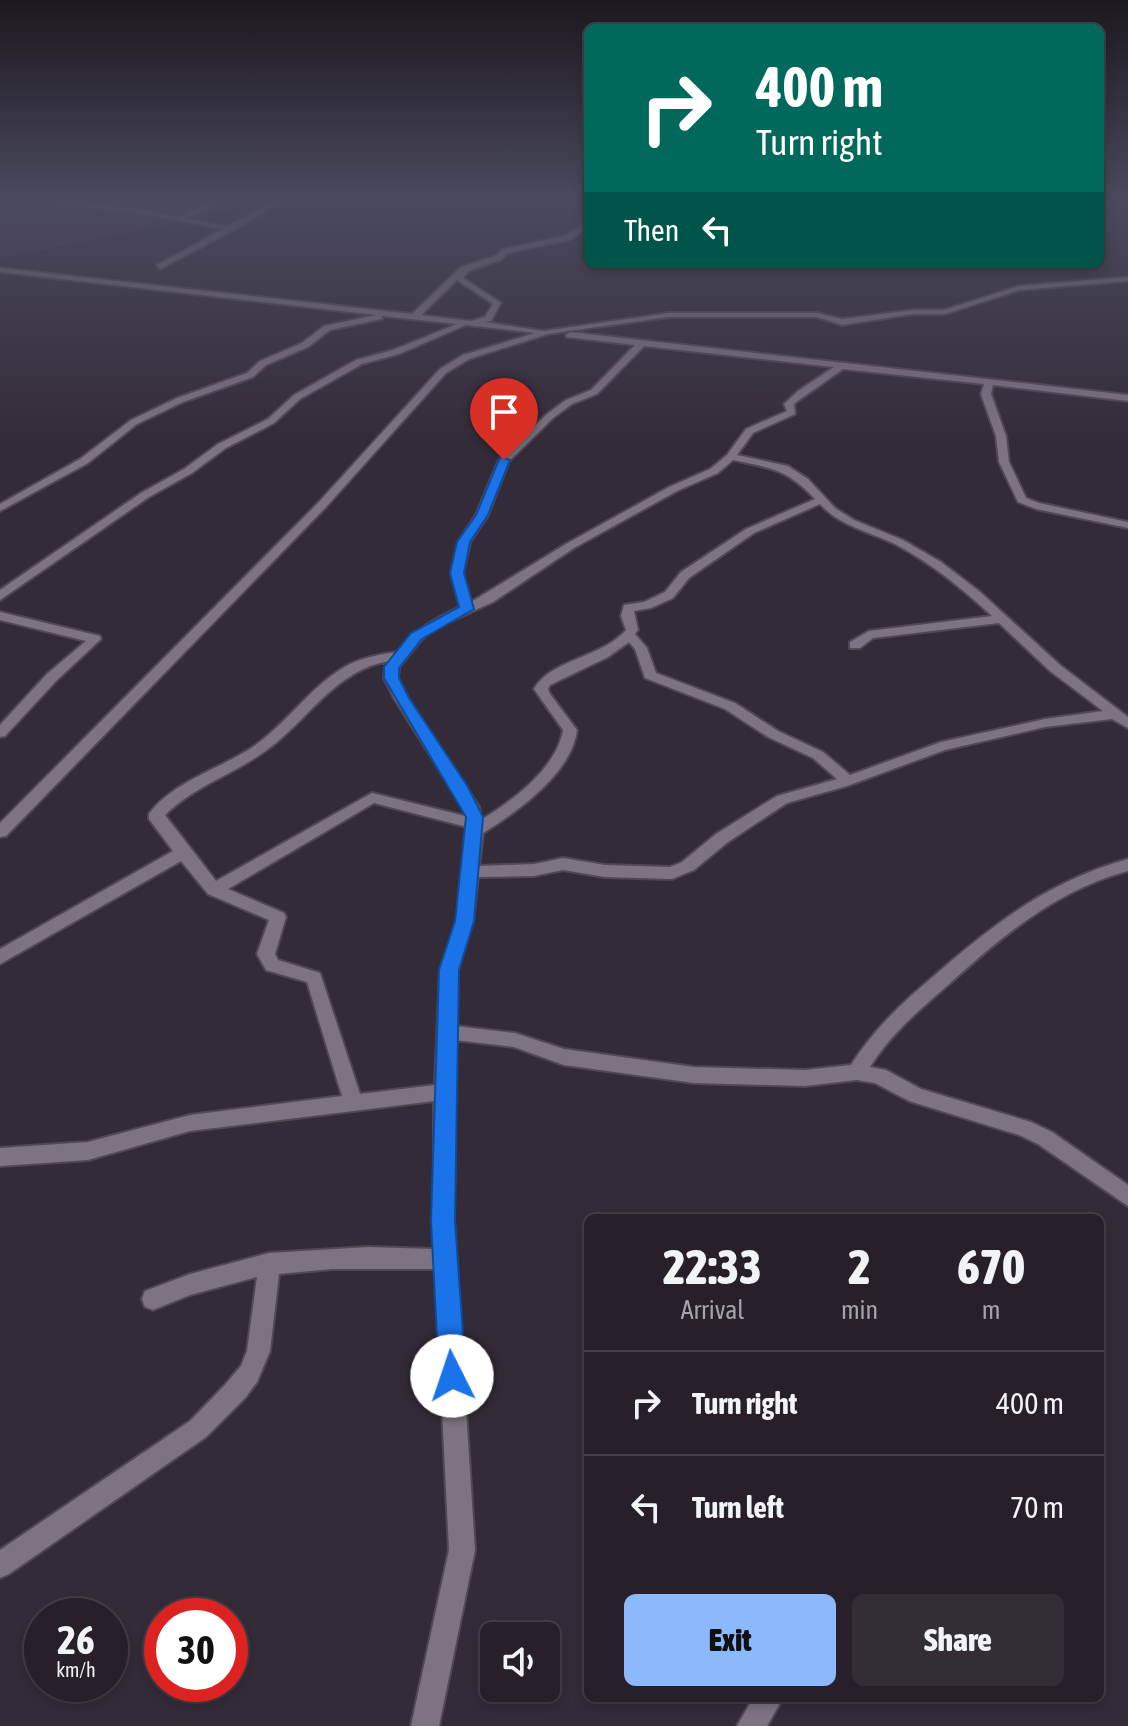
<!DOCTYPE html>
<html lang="en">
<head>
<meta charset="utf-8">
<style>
	body { margin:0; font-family:"Asap Condensed",sans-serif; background:#332d36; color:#f1f3f6; height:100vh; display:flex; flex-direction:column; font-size:30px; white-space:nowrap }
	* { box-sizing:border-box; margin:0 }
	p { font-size:26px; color:#a4a3a8 }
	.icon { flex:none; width:44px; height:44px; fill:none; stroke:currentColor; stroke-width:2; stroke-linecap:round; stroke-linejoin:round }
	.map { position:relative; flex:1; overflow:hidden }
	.drawer { position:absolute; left:584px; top:1214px; width:520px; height:488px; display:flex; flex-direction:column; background:#27202a; border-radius:12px; box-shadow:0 4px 12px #0003,0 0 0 2px #433e47 }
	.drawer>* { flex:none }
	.guide { position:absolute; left:584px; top:24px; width:520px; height:244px; border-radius:12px; box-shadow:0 4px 12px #0003,0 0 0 2px #433e47; background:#00695c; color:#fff; overflow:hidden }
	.controls { position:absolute; left:480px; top:1622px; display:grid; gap:16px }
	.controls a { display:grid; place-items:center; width:80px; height:80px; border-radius:12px; background:#27202a; box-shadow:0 4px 12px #0003,0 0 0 2px #433e47; font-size:40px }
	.speed { position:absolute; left:24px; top:1598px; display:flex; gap:16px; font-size:40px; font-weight:700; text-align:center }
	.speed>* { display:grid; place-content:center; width:104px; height:104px; border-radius:50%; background:#27202a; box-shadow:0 4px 12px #0003,0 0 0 2px #433e47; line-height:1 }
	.speed small { font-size:20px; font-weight:400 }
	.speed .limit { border:12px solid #d22; background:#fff; color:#111 }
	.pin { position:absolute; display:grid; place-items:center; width:68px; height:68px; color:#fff; margin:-82px -34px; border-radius:50% 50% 50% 0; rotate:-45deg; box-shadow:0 0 8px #0007 }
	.pin .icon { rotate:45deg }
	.me { position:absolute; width:88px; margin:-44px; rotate:356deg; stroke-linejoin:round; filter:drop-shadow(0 0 6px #0008) }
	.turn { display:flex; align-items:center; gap:28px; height:168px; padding:0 40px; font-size:36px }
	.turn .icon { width:104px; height:104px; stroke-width:2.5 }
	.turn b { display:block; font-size:56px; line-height:68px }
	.then { display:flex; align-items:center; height:76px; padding:0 40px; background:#0003; gap:16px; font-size:30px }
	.eta { display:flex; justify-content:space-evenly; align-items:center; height:136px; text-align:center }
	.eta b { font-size:48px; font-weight:800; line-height:56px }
	.primary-button { display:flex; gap:16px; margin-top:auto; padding:16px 40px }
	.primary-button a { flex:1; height:92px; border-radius:12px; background:#8bb9fc; color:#111; font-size:32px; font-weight:800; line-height:92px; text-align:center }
	.primary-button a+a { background:#332d36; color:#f1f3f6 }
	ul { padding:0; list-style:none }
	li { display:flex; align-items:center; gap:24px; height:104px; padding:0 40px; border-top:2px solid #433e47 }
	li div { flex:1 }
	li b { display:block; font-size:30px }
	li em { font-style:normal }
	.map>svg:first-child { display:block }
	.green { fill:#483350 }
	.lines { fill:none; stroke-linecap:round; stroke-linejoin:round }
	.minor-casing { stroke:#514854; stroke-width:4 }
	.minor { fill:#7e7382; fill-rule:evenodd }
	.route { fill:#1a73e8; stroke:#114b97; stroke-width:2 }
</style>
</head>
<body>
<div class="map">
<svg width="1128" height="1726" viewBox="0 0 1128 1726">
	<rect width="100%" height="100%" fill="#342b38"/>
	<!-- green -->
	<path class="green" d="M0 200H274L86 242 0 258Z"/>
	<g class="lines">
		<!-- minor casing -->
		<g class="minor-casing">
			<g id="minor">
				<path d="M19 200 130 208 179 217 212 200H221L187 219 228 226 276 200H284L234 230 160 269 157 265 223 229 130 212Z"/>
				<path d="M588 223V228L569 240 508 253 501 260 469 271 463 278 501 303 491 321 485 322 543 331 669 313H817L842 319 913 310H944L1019 286 1128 277V281L1020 290 945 314H913L842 325 817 317H669L548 334 469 359 446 373 326 507 6 836 0 837V823L318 503 440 369 463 355 535 333 466 325 399 354 362 364 300 399 274 423 226 448 192 473 149 497 0 600V590L141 493 184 469 218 444 268 419 294 395 356 360 393 350 457 324 382 316V319L330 330 308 347 266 365 253 377 183 402 137 424 88 463 0 511V504L80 459 131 420 177 398 247 373 260 361 302 343 324 326 376 315 0 272V268L412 314 461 267 495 256 503 249 564 236ZM457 280 493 304 485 317 471 321 421 315Z"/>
				<path d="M570 332 1128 395V401L993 385 991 394 1006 436 1009 462 1026 498 1039 503 1128 522V528L1036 509 1018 502 999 462 996 436 981 394 984 384 843 369 799 400 794 404 795 414 753 433 737 455 788 466 808 479 835 508 854 520 903 540 941 562 979 591 1060 665 1128 717V728L1112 719 1045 727 945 750 847 786 787 803 728 842 694 870 672 879 605 877 563 870 534 876 478 877 473 921 458 970 456 1026 515 1033 564 1049 694 1067 805 1070 851 1065C874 1029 903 1002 935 975 996 922 1049 881 1128 859V871C1056 890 1001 937 947 986 919 1010 890 1035 870 1067L886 1070 921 1089 1031 1122 1052 1132 1128 1185V1206L1038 1144 1019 1135 909 1101 875 1083 857 1080 805 1086 694 1083 564 1065 514 1047 455 1040 454 1221 475 1550 439 1726H411L449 1550 435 1269H332L279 1274 270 1351 257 1382 246 1397 206 1437 9 1574 0 1578V1550L190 1421 223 1387 241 1366 247 1351 257 1277 190 1295 153 1310 145 1307 142 1299 145 1291 190 1274 269 1253 368 1247 434 1249V1101L190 1131 88 1160 0 1166V1148L88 1142 190 1115 342 1096 307 982 266 970 257 954 269 920 208 894 181 861 0 964V949L173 851 149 819V814C174 780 224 768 257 744 290 720 313 683 350 664 365 657 381 654 398 652 416 629 434 619 460 607L451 573 458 542 476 515 499 460 547 414 566 400 591 390 635 345 567 337 566 335ZM644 346 834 367 798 391 784 404 787 411 746 429 727 455 710 469 669 487 566 544 471 602 463 573 470 542 488 515 509 461 553 418 572 404 597 394ZM733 460C771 468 787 469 815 499L746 529 681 572 665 592 644 602 624 605 621 616 626 630C602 658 551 659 534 689L563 730C557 768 512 801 481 820L479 807 408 698 398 678 399 667 422 639 436 628 493 602 574 548 677 491 718 473ZM820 504C841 527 871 532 897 545 932 564 963 589 992 616L869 631 850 642V648H860L873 638 999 623 1050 671 1103 711 1045 719 941 742 850 775 823 752 778 731 735 703 656 673 647 648 635 634 638 630 634 611 651 608 673 598 689 578 754 533ZM629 642 635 649 645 678 725 709 768 737 813 758 837 779 777 796 716 834 682 862 670 867 605 865 563 858 534 864 479 866 483 833C517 812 572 773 577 730L550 694 548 689 550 685 608 657ZM390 661 385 667 384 678 394 698 463 807 465 816 372 793 216 881 165 815C194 786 235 774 268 749 309 719 336 669 390 661ZM374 803 467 827V830L457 921 440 970 435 1085 360 1094 320 973 278 960 275 954 286 917 284 913 228 889Z"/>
				<path d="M0 612 100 636 101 639 57 680 5 736 0 737V725L47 674 86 641 0 620Z"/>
				<path d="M753 1698H783L767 1726H737Z"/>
			</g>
		</g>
		<!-- minor -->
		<use href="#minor" class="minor"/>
	</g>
	<!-- sky -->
	<linearGradient id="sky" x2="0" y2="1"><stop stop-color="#1d181f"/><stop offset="0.45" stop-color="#4a4a5e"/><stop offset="1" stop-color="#4a4a5e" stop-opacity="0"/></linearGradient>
	<rect width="1128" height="442" fill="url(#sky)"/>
	<!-- route -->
	<path class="route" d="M500 457 510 460 488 515 470 542 464 573 474 609 422 639 399 668V678L409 698 468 787 483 817 474 921 459 970 455 1221 466 1376 462 1385 452 1389 443 1385 439 1376 431 1221 439 970 455 921 466 817 384 678V667L411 633 459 607 450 573 457 542 476 515Z"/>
</svg>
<div class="controls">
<a><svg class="icon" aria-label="sound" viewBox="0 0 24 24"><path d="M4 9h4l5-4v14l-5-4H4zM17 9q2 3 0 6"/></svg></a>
</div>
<div class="speed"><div>26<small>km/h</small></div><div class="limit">30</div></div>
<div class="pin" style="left:504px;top:460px;background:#d93025"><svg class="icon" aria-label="arrive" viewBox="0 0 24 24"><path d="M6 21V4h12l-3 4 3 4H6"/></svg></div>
<svg class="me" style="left:452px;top:1376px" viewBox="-20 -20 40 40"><circle r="19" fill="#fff"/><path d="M0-13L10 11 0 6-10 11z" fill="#1a73e8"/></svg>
<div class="guide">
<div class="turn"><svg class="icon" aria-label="right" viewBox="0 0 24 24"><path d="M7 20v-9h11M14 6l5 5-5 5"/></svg><div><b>400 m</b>Turn right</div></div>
<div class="then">Then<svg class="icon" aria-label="left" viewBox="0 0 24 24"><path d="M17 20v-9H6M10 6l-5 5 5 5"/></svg></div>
</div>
<section class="drawer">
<div class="eta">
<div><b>22:33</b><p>Arrival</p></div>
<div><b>2</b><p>min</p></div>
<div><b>670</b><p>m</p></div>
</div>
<ul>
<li><svg class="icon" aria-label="right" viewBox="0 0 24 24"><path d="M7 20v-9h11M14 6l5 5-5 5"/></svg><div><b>Turn right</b></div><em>400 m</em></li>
<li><svg class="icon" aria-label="left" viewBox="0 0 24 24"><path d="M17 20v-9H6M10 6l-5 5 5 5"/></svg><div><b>Turn left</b></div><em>70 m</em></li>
</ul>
<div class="primary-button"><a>Exit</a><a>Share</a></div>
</section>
</div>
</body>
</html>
